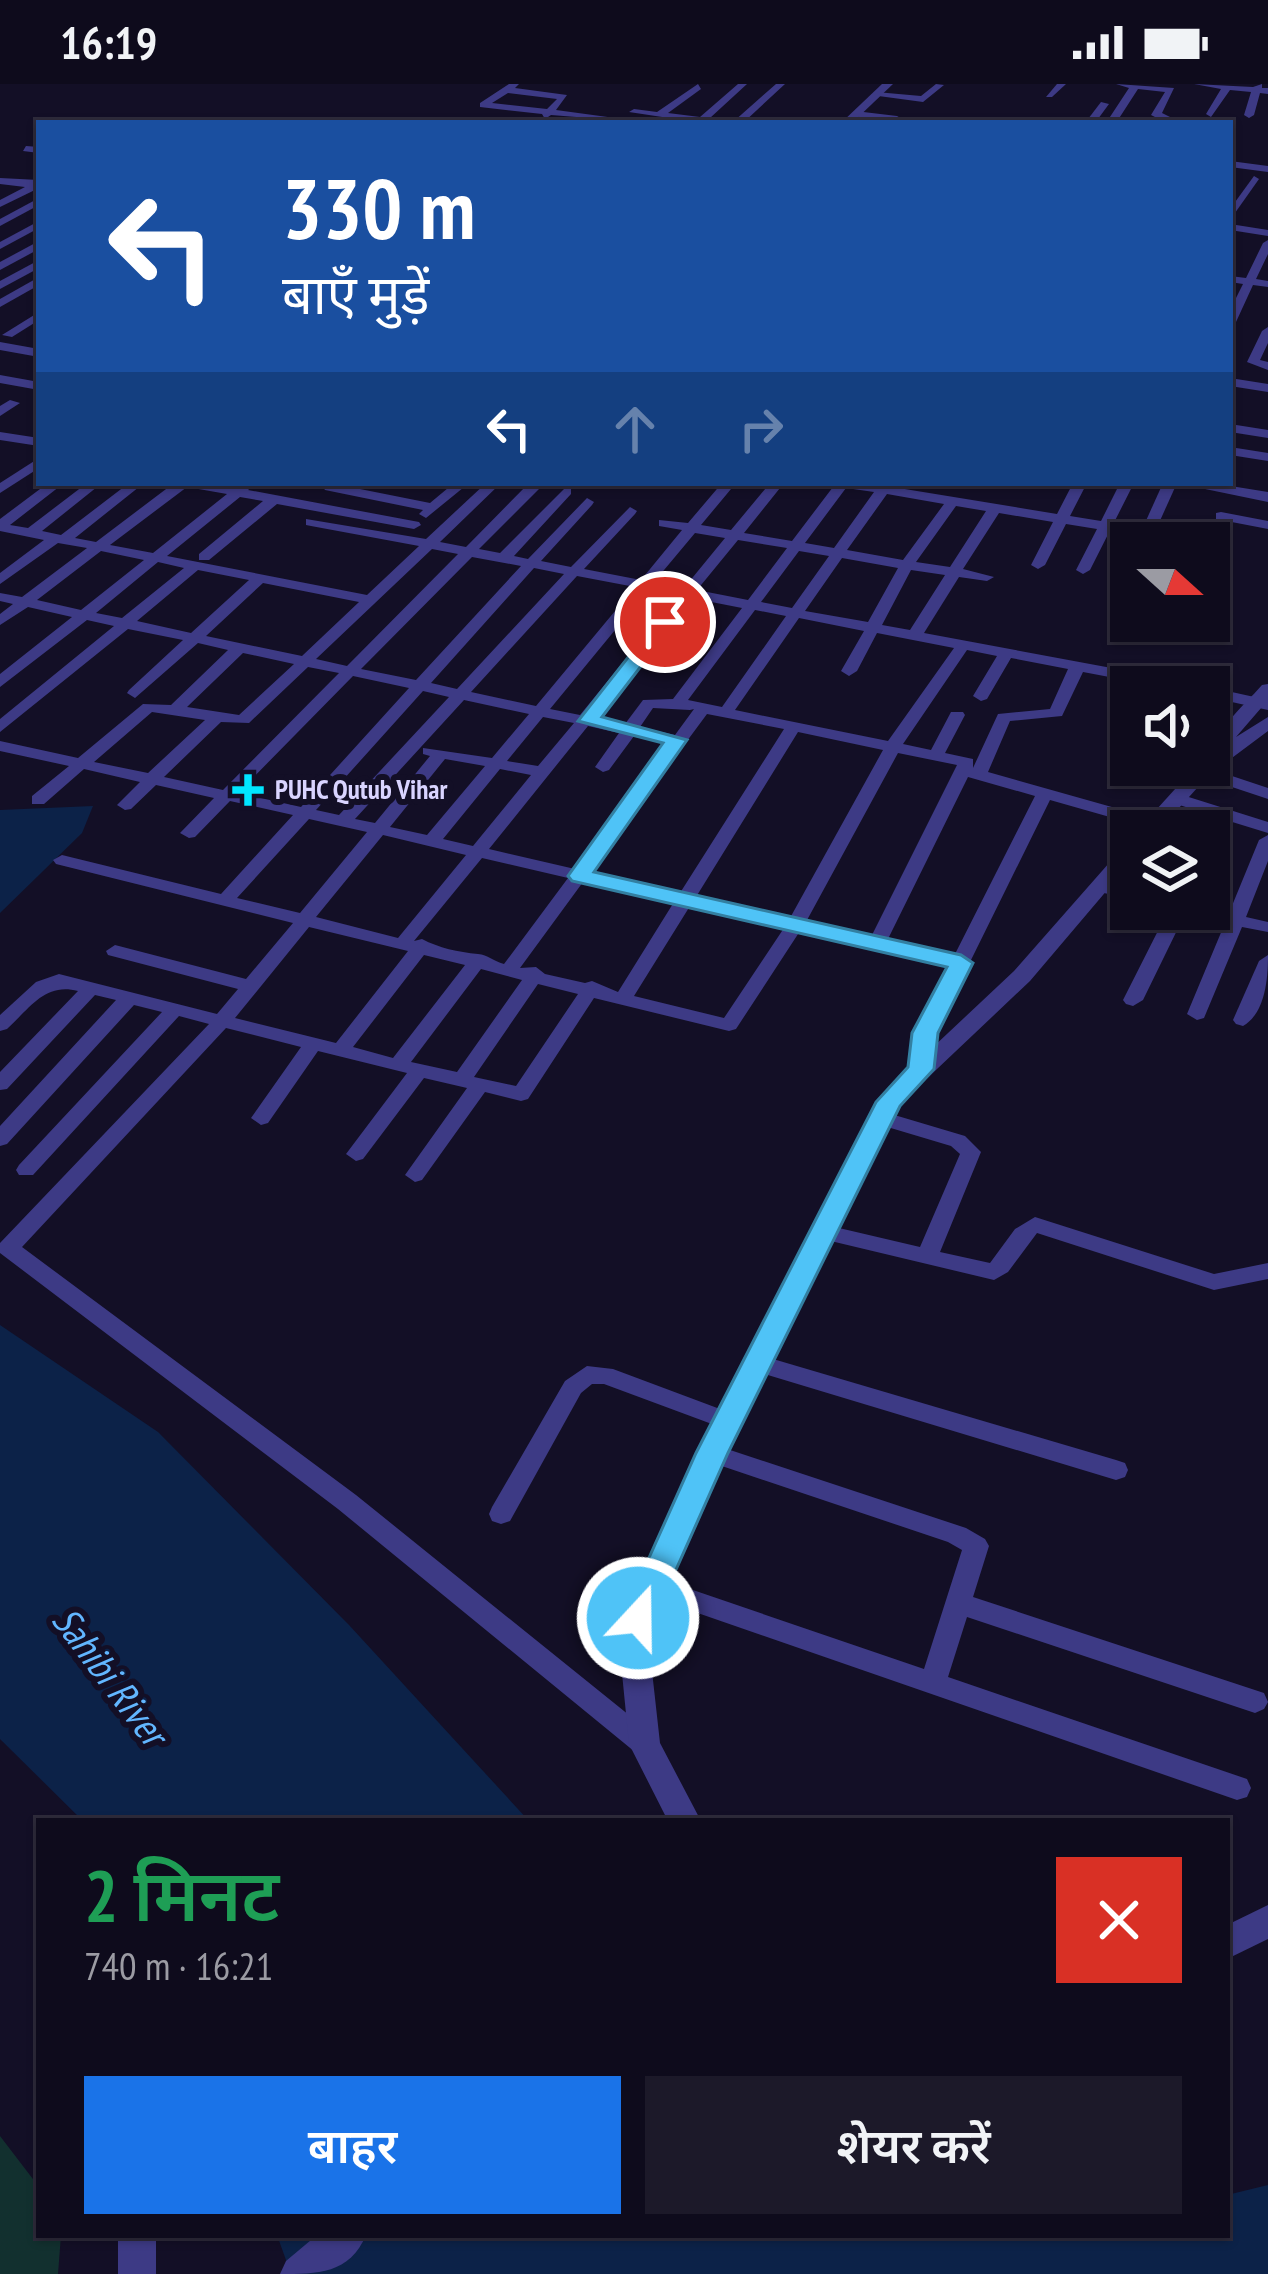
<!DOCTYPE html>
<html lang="hi">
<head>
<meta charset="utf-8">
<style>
	body { margin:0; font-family:"PT Sans Narrow","Noto Sans Devanagari",sans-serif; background:#1c1929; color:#f1f3f6; height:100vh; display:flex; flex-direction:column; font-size:45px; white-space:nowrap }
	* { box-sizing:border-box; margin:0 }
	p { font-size:39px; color:#9b9ba3 }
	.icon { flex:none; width:66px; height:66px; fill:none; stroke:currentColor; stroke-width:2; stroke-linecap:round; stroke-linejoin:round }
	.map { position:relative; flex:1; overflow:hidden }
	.details { position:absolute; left:36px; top:1734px; width:1194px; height:420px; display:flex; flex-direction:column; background:#0e0b1c; border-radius:0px; box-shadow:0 3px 9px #0004,0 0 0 3px #2e2b3b }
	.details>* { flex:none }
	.top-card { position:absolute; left:36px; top:36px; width:1197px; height:366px; border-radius:0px; box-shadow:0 3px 9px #0004,0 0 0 3px #2e2b3b; background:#1a4fa0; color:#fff; overflow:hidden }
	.needle { width:78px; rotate:111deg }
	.controls { position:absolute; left:1110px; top:438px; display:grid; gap:24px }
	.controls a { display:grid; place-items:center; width:120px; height:120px; border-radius:0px; background:#0e0b1c; box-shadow:0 3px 9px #0004,0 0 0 3px #2e2b3b; font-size:60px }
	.pin { position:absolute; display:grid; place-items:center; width:102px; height:102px; color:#fff; margin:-51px; border:6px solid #fff; border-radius:50%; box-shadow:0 3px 12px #0007 }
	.me { position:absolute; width:132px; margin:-66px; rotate:21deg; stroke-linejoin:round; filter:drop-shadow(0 0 9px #0008) }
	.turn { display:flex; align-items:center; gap:42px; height:252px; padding:0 48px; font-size:54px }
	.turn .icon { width:156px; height:156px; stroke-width:2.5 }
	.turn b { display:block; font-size:84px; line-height:102px }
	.lanes { display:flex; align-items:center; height:114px; padding:0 48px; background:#0003; justify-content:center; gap:60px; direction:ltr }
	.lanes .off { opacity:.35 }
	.round { display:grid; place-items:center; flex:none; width:126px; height:126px; border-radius:0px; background:#1c1929 }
	.summary { display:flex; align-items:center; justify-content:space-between; height:204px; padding:0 48px }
	h1 { font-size:72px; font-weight:600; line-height:90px; color:#1e9e55 }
	.cta { display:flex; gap:24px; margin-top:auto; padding:24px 48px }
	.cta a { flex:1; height:138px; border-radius:0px; background:#1a73e8; color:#fff; font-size:48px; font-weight:600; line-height:138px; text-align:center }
	.cta a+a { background:#1c1929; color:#f1f3f6 }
	.status { display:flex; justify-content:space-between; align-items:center; height:84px; padding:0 60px; background:#0e0b1c; direction:ltr }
	.status svg { height:33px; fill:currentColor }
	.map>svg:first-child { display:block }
	.green { fill:#12302f }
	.water { fill:#0c2248 }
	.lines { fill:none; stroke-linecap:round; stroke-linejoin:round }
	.minor { fill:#3d3a85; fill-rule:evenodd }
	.tertiary { fill:#3d3a85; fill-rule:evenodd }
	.route { fill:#4fc3f7; stroke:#337fa1; stroke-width:3 }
	.poi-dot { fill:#00e5ff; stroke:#130f26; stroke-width:4.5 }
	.labels { text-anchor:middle; stroke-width:12; stroke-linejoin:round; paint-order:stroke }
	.far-poi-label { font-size:27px; font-weight:bold; fill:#d9d4ff; stroke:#130f26; text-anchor:start }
	.near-water-label { font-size:39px; font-style:italic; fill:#62b6ff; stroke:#130f26 }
</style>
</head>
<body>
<div class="status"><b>16:19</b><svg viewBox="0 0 49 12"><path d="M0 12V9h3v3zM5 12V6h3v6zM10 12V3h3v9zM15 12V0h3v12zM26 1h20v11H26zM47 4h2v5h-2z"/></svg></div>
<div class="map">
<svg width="1268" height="2190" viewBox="0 0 1268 2190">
	<rect width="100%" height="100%" fill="#130f26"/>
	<!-- green -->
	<path class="green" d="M0 2052 39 2103V2151H61L58 2190H0Z"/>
	<!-- water -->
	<g class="water">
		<path d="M93 722 82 749 0 829V726Z"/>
		<path d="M0 1241 158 1348 349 1541 529 1737H83L0 1655Z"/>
		<path d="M1268 2101V2190H291L277 2151H1227V2111Z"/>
	</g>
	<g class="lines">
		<!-- minor -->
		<g class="minor">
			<path d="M509 0H519L515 4 567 11 556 26 652 39 551 31 545 35 542 30 480 23V19ZM508 9 557 15 547 25 492 19Z"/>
			<path d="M698 0 701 5 668 29 700 33 738 0H747L710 34 733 38 776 0H785L743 39H702L629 28 634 25 657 28Z"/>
			<path d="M936 0 944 1 923 18 871 11 876 8 921 12Z"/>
			<path d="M1057 0H1066L1052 13H1046Z"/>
			<path d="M1116 0 1174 4 1162 29 1170 33 1166 39H1156L1159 35 1151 31 1165 8 1138 5 1116 39H1106L1129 4Z"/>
			<path d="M1194 0 1253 3 1262 0V4H1268V10L1260 9 1254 31 1249 34 1244 31 1251 8 1230 6 1211 33 1206 30 1221 5Z"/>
			<path d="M1101 18 1109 20 1095 39H1085Z"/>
			<path d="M855 27 897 32 902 35 897 38 852 32Z"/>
			<path d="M26 62 39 63V69L23 67Z"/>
			<path d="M1230 77 1268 82V88L1230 83Z"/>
			<path d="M1254 92 1259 95 1230 136V125Z"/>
			<path d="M0 94 39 96V104L0 123V116L25 103 0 100Z"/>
			<path d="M39 114V121L0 142V135Z"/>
			<path d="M39 137V144L0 165V158Z"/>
			<path d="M1230 140 1268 146V152L1230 146Z"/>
			<path d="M1268 156V170L1256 195 1268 197V203L1253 201 1236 238 1230 241V226L1243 200 1230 198V192L1246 194 1263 159Z"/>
			<path d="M39 157V165L0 186V178Z"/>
			<path d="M39 176V184L0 205V197Z"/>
			<path d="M39 193V201L0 223V215Z"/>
			<path d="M39 228V236L12 253 2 251Z"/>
			<path d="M1268 243V259L1260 276 1268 278V286L1247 278 1262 247Z"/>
			<path d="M0 258 39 265V273L0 266Z"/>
			<path d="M0 291 39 298V306L0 299Z"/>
			<path d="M1230 294 1268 300V308L1230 302Z"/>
			<path d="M10 316 20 319 0 332V322Z"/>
			<path d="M1230 340 1268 346V354L1230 348Z"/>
			<path d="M0 348 39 354V362L0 356Z"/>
			<path d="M1230 363 1268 369V377L1230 371Z"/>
			<path d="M39 374V384L0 409V399Z"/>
			<path d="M48 399H64L10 441 28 444 87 399H102L42 447 61 451 129 399H144L75 454 96 458 174 399H210L235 404 241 399H256L248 406 419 438 421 441 414 445 277 420 209 476H199V470L263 417 240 413 167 472 367 511 419 462 311 442 306 441V435L426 455 486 399H501L440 458 466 463 529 399H539V405L479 465 500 469 566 403 571 404V410L514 472 528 475 587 414 594 418 592 421 541 477 571 483 630 423 637 427 635 430 584 485 641 496 682 446 659 442V436L688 439 722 399H736L701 441 731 446 770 399H784L744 449 792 457 836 399H868L1057 430 1073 399H1087L1070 432 1101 437 1120 399H1134L1090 486 1083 490 1076 486 1097 445 1066 440 1045 481 1038 485 1031 481 1053 438 999 429 963 485 994 493 987 497 959 493 924 549 1187 598 1195 603H1162L1083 588 1062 632 1010 637 988 688 1158 736 1161 740 1152 745 1050 716 935 949 928 989 921 991 911 985 915 949 949 882 800 847 736 945 729 947 594 914 528 1015 521 1017 485 1008 422 1096 415 1098 405 1091 467 1004 424 994 363 1075 356 1077 346 1070 407 989 318 967 268 1039 261 1041 251 1034 301 963 226 944 22 1163 356 1411 655 1652 659 1660 655 1668 645 1672 635 1668 338 1425 0 1169V1159L209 940 179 932 33 1091H19L16 1086 19 1081 162 928 134 921 7 1060 0 1062V1042L116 916 95 911 7 1005 0 1006V988L78 907C45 898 30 924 7 945L0 947V931L36 898 59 890 217 930 238 905 108 871 106 867 115 861 246 895 293 839 56 780 53 776 62 771 221 810 293 731 230 717 195 753 189 754 180 749 214 714 156 701 131 725 125 726 117 721 140 698 84 685 44 720H32V712L69 682 0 667V657L78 674 143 620 171 621 228 566 198 559 135 614 127 609 129 606 183 556 128 545 0 648V635L114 542 87 536 0 603V590L72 533 28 523 0 541V530L13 520 0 517V509L22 513 87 464 58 459 0 500V489L44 456 0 447V435ZM187 403 227 410 153 469 110 461ZM846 404 874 408 834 464 805 459ZM887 410 944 420 903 476 847 466ZM956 422 986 427 950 483 916 478ZM695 449 725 454 684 504 654 498ZM738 456 787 464 748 516 697 506ZM432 465 458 470 347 582 316 575ZM101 467 144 476 81 526 37 516ZM799 467 829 472 792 524 761 518ZM472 473 521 482 416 596 361 585ZM842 474 898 484 868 538 805 527ZM158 478 184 484 122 534 96 529ZM534 484 564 490 457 605 431 599ZM198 486 249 496 191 549 137 537ZM911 486 945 491 910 546 882 541ZM577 492 635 503 536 622 471 608ZM263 499 359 518 302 572 206 552ZM648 506 678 511 580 631 550 625ZM691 514 742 524 673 615 643 616 625 640 595 634ZM755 526 786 532 722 623 688 616ZM799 534 864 547 841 587 849 592 857 587 877 549 954 564 888 657 735 626ZM967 566 997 572 973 612 981 617 987 615 1011 574 1068 585 1050 625 998 630 973 684V675L945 669 965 631 963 628H951L931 666 903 660ZM243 569 294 580 239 631 187 623ZM308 583 339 589 223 706 164 693 221 638 249 639ZM353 592 409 604 301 723 238 709ZM423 607 449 613 339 731 316 726ZM464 616 529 630 492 674 423 664V670L430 672 375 739 355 735ZM653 624 690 626 694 625 675 651 640 643ZM152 628 205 636 148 689 94 678ZM707 630 784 645 680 809 590 788ZM543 633 574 639 538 682 507 677ZM588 642 619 649 595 683 603 688 609 686 634 652 669 659 575 785 489 765ZM798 648 883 666 790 834 696 813ZM898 669 957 681 871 853 806 838ZM445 675 485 682 427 751 390 743ZM500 685 531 691 473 762 443 755ZM968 693 1035 712 954 872 887 857ZM309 735 367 748 300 829 237 814ZM383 751 466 771 398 854 316 833ZM482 774 568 794 504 880C493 877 488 871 478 870 458 868 439 864 422 855L414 857ZM583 798 674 818 618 908 592 897 585 899 545 890 536 883 520 884ZM690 822 784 844 724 934 634 912ZM309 843 408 867 336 959 235 934ZM424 871 465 881 393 974 353 963ZM481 885 522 896 457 988 411 978ZM538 900 578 910 516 1002 474 993Z"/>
			<path d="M330 399 430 419 454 399H469L426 434 419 430 423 426 325 406 323 403Z"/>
			<path d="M1163 399H1177L1154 450 1142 453 1140 450Z"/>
			<path d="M1221 428 1268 437V445L1216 435V429Z"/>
			<path d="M1209 603 1268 616V626L1209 613Z"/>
			<path d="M1202 682 1268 704V715L1196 691 1194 687Z"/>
			<path d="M1176 709 1268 738V749L1229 737 1215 764 1209 765 1207 747 1214 732 1170 718 1168 714Z"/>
			<path d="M1268 751V777L1246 833 1268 838V848L1242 843 1204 934 1197 936 1187 930 1225 839 1185 830 1143 916 1133 922 1126 920 1123 916 1169 825 1209 824 1229 829 1259 756Z"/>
			<path d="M1101 798 1131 805V815L1095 807 1092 803Z"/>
			<path d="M1268 871C1268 896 1265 929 1243 942L1236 940 1233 936 1259 877Z"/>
			<path d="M881 1027 965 1052 981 1068 940 1168 990 1179 1015 1145 1035 1133 1214 1190 1268 1179V1195L1214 1206 1037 1149 1008 1188 994 1196 814 1153 811 1148 814 1143 822 1140 920 1163 960 1070 951 1062 874 1039 871 1034 874 1029Z"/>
			<path d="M756 1270 1116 1376 1125 1379 1128 1386 1125 1393 1116 1396 748 1285 744 1279 748 1273Z"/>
			<path d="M587 1282 613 1285 736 1331 740 1337 736 1343 728 1346 604 1300H592L581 1309 510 1437 501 1440 492 1437 489 1430 492 1423 565 1297Z"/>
			<path d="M712 1360 966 1444 985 1455 989 1462 973 1513 1264 1609 1268 1618 1264 1625 1255 1629 967 1533 948 1593 1247 1695 1251 1704 1247 1713 1237 1716 640 1509 636 1502 640 1495 649 1491 924 1585 962 1466 948 1458 704 1376 700 1369 704 1362Z"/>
		</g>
		<!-- tertiary -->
		<g class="tertiary">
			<path d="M882 0H893L852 39H841Z"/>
			<path d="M1176 399H1212L1268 408V418Z"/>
			<path d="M1268 600V616L1236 653 1268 633V647L1209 691 1158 747H1137L1195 683 1209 681C1210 649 1242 624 1262 601Z"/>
			<path d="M1131 760V778L1030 897 899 1021 664 1502 650 1569 660 1659 701 1737H668L629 1660 620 1569 634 1502 881 1012 1014 887 1124 762Z"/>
			<path d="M1268 1821V1855L1227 1875V1841Z"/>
			<rect x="118" y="2151" width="38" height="39"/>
			<path d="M317 2151H366C350 2190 317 2190 280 2190L286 2177Z"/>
		</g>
	</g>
	<!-- route -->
	<path class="route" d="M659 534 675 538 602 633 687 656 594 788 961 871 973 879 938 949 934 985 900 1022 728 1369 650 1544H627L622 1534 696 1369 876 1018 908 983 912 949 947 883 572 797 568 792 663 659 578 637Z"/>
	<!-- markers -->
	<path class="poi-dot" d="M242 688h12v12h12v12h-12v12h-12v-12h-12v-12h12z"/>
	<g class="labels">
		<!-- far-poi labels -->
		<g class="far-poi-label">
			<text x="275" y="715">PUHC Qutub Vihar</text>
		</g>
		<!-- near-water labels -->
		<g class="near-water-label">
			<text transform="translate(110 1592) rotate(53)" y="14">Sahibi River</text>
		</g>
	</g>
</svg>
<div class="controls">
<a><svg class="needle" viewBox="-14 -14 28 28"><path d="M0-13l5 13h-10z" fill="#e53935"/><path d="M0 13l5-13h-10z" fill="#9b9ba3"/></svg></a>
<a><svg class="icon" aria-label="sound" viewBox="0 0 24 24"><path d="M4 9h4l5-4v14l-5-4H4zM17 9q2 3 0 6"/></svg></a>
<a><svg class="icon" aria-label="layers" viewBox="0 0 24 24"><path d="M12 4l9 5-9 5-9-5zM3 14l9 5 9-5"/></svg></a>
</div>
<div class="pin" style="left:665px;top:538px;background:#d93025"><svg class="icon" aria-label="arrive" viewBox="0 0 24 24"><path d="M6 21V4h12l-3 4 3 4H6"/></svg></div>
<svg class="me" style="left:638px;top:1534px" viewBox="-20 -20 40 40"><circle r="17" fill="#4fc3f7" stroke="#fff" stroke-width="3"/><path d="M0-11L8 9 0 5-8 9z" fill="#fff"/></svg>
<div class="top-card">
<div class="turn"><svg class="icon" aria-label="left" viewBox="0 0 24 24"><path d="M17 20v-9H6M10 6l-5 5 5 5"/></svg><div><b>330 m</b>बाएँ मुड़ें</div></div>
<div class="lanes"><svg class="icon" aria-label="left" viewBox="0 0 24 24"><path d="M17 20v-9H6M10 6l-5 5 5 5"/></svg><svg class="icon off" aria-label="ahead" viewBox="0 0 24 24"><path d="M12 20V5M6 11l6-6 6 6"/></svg><svg class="icon off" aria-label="right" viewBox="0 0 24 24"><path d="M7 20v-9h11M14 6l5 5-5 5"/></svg></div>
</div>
<section class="details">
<div class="summary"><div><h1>2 मिनट</h1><p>740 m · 16:21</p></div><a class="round" style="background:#d93025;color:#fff"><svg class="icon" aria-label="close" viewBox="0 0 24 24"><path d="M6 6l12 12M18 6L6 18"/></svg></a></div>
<div class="cta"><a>बाहर</a><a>शेयर करें</a></div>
</section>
</div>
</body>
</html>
